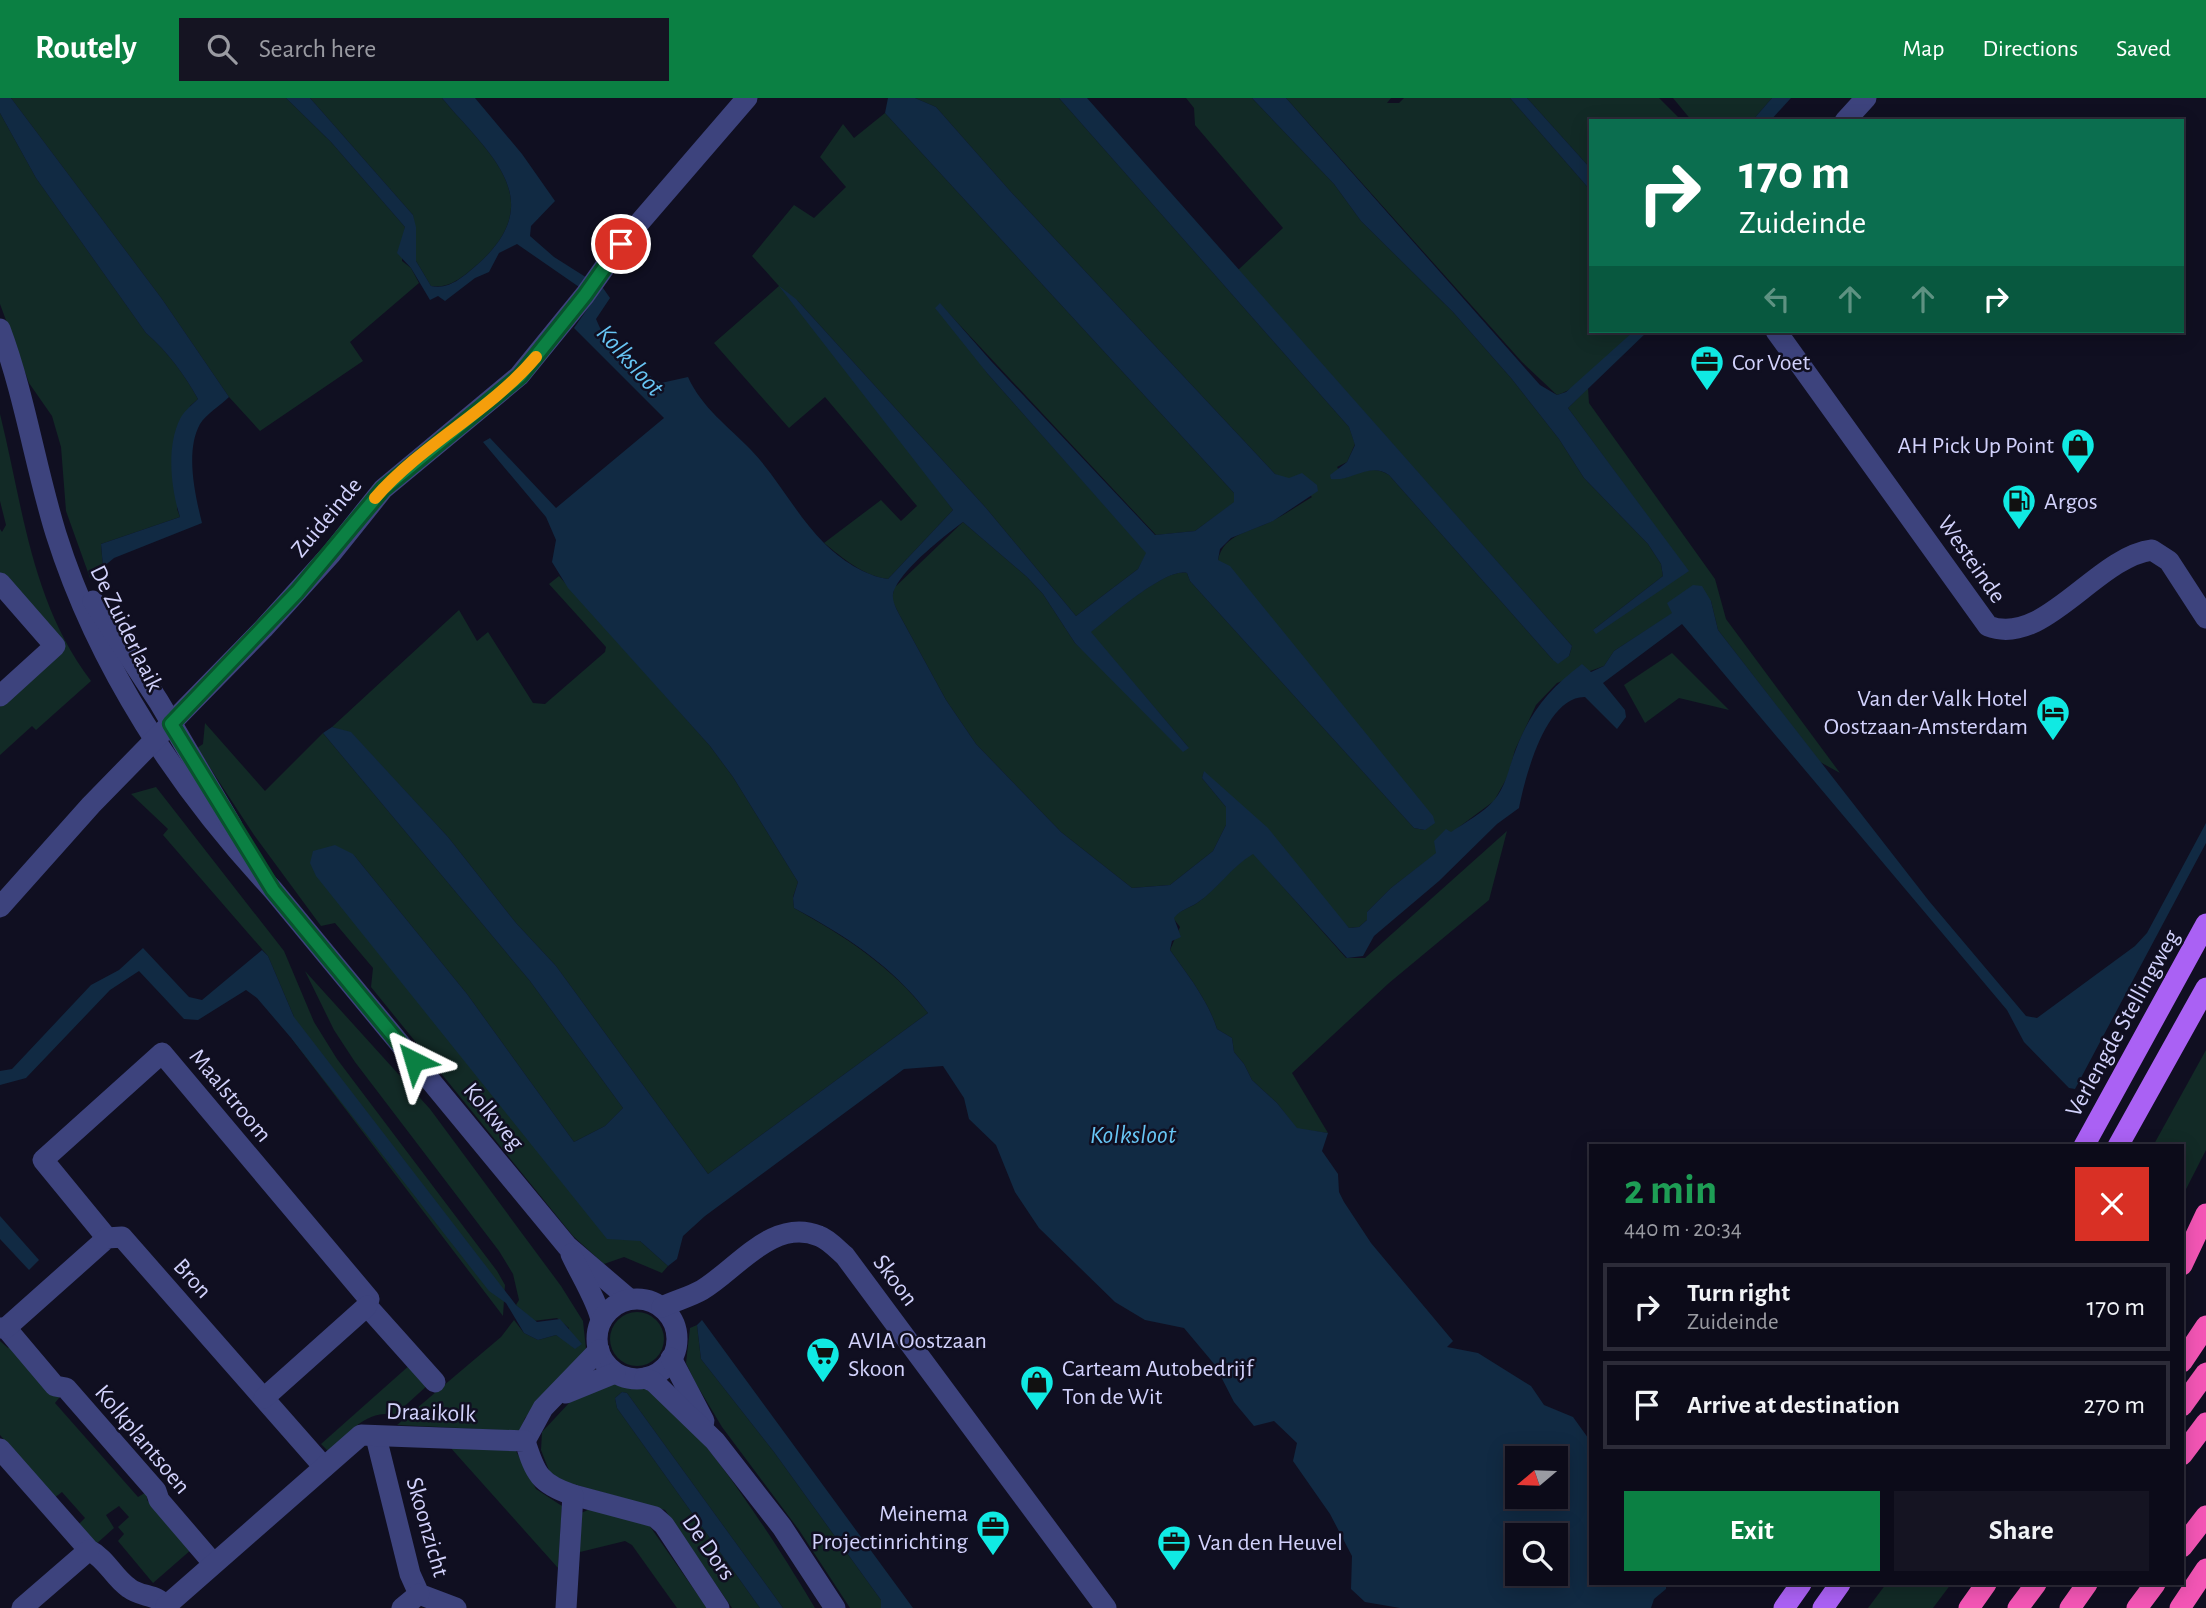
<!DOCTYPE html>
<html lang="en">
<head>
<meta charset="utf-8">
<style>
	body { margin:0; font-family:"Alegreya Sans",sans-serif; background:#151422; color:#f1f3f6; height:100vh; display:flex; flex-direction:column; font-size:26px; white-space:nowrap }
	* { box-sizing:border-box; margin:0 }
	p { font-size:23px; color:#9a9ba2 }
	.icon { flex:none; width:38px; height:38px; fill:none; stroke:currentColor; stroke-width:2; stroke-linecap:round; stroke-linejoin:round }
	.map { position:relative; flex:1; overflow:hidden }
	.drawer { position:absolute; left:1589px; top:1046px; width:595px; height:441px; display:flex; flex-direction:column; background:#0c0b19; border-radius:0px; box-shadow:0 4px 18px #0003,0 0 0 2px #2c2b38 }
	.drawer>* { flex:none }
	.top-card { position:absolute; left:1589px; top:21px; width:595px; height:214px; border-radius:0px; box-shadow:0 4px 18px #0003,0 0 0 2px #2c2b38; background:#0b6e4f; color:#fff; overflow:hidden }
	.needle { width:46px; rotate:251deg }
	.buttons { position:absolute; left:1505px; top:1348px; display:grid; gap:14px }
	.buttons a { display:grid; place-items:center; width:63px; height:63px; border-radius:0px; background:#0c0b19; box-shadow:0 4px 18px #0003,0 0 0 2px #2c2b38; font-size:35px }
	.pin { position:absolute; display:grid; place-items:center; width:60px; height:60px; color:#fff; margin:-30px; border:4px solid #fff; border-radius:50%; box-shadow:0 2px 7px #0007 }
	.me { position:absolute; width:77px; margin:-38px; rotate:320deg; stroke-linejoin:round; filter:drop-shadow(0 0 5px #0008) }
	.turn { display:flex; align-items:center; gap:24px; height:147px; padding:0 35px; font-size:32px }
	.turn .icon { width:91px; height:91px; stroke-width:2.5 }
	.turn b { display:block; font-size:49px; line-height:60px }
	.lanes { display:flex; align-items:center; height:66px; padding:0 35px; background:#0003; justify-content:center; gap:35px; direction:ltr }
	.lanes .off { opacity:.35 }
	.round { display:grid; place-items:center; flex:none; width:74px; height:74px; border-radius:0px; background:#151422 }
	.overview { display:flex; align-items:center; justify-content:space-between; height:119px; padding:0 35px }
	h1 { font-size:42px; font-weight:700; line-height:52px; color:#1e9e55 }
	.primary-button { display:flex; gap:14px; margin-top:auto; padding:14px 35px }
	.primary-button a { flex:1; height:80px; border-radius:0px; background:#0b8043; color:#fff; font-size:28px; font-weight:700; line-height:80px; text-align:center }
	.primary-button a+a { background:#151422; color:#f1f3f6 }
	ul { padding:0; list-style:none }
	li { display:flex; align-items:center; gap:21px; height:88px; margin:0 14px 10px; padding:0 21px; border:4px solid #2c2b38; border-radius:0px }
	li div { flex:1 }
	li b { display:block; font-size:26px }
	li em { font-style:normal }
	header { display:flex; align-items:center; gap:42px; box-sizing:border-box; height:98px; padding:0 35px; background:#0b8043; color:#fff }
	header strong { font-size:33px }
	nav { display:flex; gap:38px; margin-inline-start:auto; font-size:24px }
	.search { width:490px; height:63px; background:#151422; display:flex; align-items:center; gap:18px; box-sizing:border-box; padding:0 24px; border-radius:0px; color:#9a9ba2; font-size:26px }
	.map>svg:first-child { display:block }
	.green { fill:#122a26 }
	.water { fill:#112a43; fill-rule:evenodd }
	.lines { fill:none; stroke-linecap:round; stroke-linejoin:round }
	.minor { stroke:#3d437d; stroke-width:21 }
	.major { stroke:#aa61f4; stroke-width:21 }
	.highway { stroke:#f356b5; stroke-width:21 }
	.route-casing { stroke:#07532c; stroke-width:18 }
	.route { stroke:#0b8043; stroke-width:12 }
	.slow { stroke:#f59e0b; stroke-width:12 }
	.labels { text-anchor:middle; stroke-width:5; stroke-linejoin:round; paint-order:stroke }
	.poi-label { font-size:24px; fill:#d2d2fc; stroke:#100f21; text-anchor:start }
	.street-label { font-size:24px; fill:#d2d2fc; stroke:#100f21 }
	.water-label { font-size:26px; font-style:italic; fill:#67c5f4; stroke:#100f21 }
</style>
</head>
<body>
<header>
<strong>Routely</strong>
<div class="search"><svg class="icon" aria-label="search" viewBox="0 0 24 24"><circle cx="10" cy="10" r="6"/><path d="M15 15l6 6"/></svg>Search here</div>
<nav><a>Map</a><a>Directions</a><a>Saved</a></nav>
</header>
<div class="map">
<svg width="2206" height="1510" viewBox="0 0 2206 1510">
	<rect width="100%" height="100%" fill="#100f21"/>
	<!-- green -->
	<g class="green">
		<path d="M11 0H286L331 44 405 129 402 163 411 170 419 185 350 244 363 263 260 333 229 299 162 201Z"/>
		<path d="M310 0H442C487 54 551 101 478 166 464 178 450 191 431 188L416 163 413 117Z"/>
		<path d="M915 0H1059L1349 329 1355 346 1347 364 1337 369 1345 380C1360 374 1375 367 1389 377L1553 562 1569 558 1572 548 1238 172 1283 130 1195 27 1194 10 1186 0H1252L1334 86 1361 123 1453 214 1511 280 1559 341 1584 380 1648 446 1661 466 1663 478 1593 532 1688 473 1568 310 1588 290 1589 305 1715 481 1726 521 1840 675 1820 664 1718 532 1711 503 1673 515 1614 553 1604 568 1557 585 1536 607 1515 652 1508 678 1494 703 1451 735 1447 732 1437 755 1391 790 1367 814V822L1359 829 1349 830 1204 674 1202 680 1226 709V727L1213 753 1170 787 1132 790 1061 734 976 646 946 602 899 516 892 502 894 490 963 424 1027 479 1043 496 1075 545 1189 650 1090 534C1109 520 1165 469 1187 475L1190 483 1414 730 1425 732 1218 462C1224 435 1252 434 1274 422 1287 415 1299 407 1312 399L1293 380H1281L1275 376 1011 94 936 9Z"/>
		<path d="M1286 0H1391L1387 5H1399L1404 0H1510L1591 93V233H1634C1614 253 1584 289 1557 297L1522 264Z"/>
		<path d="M1527 0H1659L1682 23H1591V71Z"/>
		<path d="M1673 0H1772L1752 23H1692Z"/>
		<path d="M0 15 36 80 146 235C168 254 184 276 198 301L190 308 177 411 180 419 101 446 103 469 90 480 66 413 61 349 52 318 29 285 0 206Z"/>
		<path d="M885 15 1234 395 1235 404 1195 433 1156 437 940 206 987 275 1147 455 1138 471 1076 518 986 410 796 201 953 412 888 481C863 478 843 460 824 445L881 402 901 423 917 408 825 299 789 330 714 245 779 188 752 158 794 107 814 120 846 89 820 59 843 26 854 40Z"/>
		<path d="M0 316C23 409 31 504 91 583L36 632 32 628 0 657V609L62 552 0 478V431L2 434 6 427 0 403Z"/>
		<path d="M559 478 710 648 733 679 798 784 793 799 794 810C846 839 891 868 928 915L708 1076 556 868 516 825 448 739 351 635 332 629 459 512 477 543 488 534 533 605 545 606 605 554 606 549 549 486Z"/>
		<path d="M1672 555 1729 612 1679 600 1645 625 1624 587Z"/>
		<path d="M205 625 265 693 323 635 530 883 623 1010 605 1028 574 1044 467 896 353 756 640 1143 668 1168 662 1175 624 1159 604 1166 573 1138 371 889 373 870 335 825 321 828 254 737 197 650 203 646Z"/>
		<path d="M156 689 284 853 314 924 337 961 497 1173 505 1187 503 1218 292 941 294 919 268 858 163 737 168 731 131 696Z"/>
		<path d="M1507 733 1489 802 1389 885 1292 975 1328 1035 1297 1031 1277 1005 1252 982 1244 966 1234 954 1232 940 1217 931C1208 902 1187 876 1170 852L1180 829 1173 820C1181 811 1188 811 1197 805 1217 791 1231 769 1253 755L1346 860H1365Z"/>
		<path d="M305 873 430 1011 561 1188 583 1223 586 1251 579 1264 525 1320 520 1333 397 1327 501 1239 514 1222 524 1235 538 1242 556 1237 565 1242 569 1230 557 1220 533 1223 516 1207 519 1202 513 1176 499 1153 355 964 334 932Z"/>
		<path d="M2206 952V1052L2182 1099V1048H2153Z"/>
		<circle cx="637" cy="1241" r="27"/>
		<path d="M697 1227 701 1261 774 1354 881 1502V1510H850L799 1432 722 1329 695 1284 686 1265 690 1230Z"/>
		<path d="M0 1243 8 1250 11 1246 62 1296 55 1305 138 1399 148 1393 147 1402 192 1451 153 1485 118 1443 124 1436 118 1429 129 1419 119 1408 106 1417 114 1430 95 1447 75 1430 85 1420 62 1394 50 1403 41 1385 0 1337Z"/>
		<path d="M411 1266 430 1285 396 1316C363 1313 352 1333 329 1354L321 1346Z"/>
		<path d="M613 1284C623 1286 635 1287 645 1291 692 1309 787 1463 815 1510H783L627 1295 622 1294 615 1300 617 1310 760 1510H732L665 1412 566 1384 550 1375 541 1352 542 1334 569 1305Z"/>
		<path d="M449 1348 516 1353 536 1391 562 1408 558 1470Z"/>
		<path d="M590 1411 649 1427 707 1510H677L632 1447 625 1443 576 1455 579 1416Z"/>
		<path d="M1886 1486H1951L1933 1510H1868Z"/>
	</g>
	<!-- water -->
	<g class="water">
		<path d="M0 0H11L162 201 229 299C221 307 206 316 200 326 185 353 195 397 202 425L114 460 103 469 101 446 180 419C171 391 166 349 180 321 184 313 192 307 198 301 184 276 168 254 146 235L36 80 0 15Z"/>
		<path d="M286 0H310L413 117 416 129V163L431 188C450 192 464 178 478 166 551 101 487 54 442 0H475L522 56 555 103 531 128 530 138 554 159 603 190 610 200 596 221 600 230 647 276 661 285 688 279C702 310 728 328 751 352 778 380 796 417 824 445 840 461 865 478 888 481L953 412 779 188 796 201 986 410 1076 518 1138 471 1146 455 987 275 935 210 940 205 991 263 1155 437 1195 433 1234 404V395L885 15 888 0H915L936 9 1011 94 1275 376 1289 380 1302 375 1317 387 1318 393 1273 423 1231 440 1220 451 1218 462 1230 468 1433 718 1435 725 1425 732 1414 730 1190 483 1187 475C1166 469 1109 520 1091 534L1189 650 1183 654 1075 545 1043 496 1027 479 963 424C943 439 906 468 895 490 890 499 895 508 899 516L946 602 976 646 1061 734 1132 790 1170 787 1213 753 1226 727V709L1202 680 1204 673 1268 730 1349 830 1359 829 1367 822V814L1391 790 1436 755 1434 743 1446 731 1451 734C1464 725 1485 714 1495 701 1507 686 1509 668 1516 651 1530 614 1550 590 1582 566L1591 574 1604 568 1614 553 1672 515 1667 505 1693 487 1702 488 1711 503 1718 532 1929 803 2026 918 2037 920 2135 848 2147 835 2206 725V745L2075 991 2069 990 2024 944 2007 912 1682 526 1603 585 1625 612 1626 619 1617 631 1585 599C1546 598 1525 679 1519 710L1497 726 1439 783 1374 838 1363 858 1347 860 1253 756C1231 769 1218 791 1197 805 1188 811 1181 811 1174 820L1181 839 1172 843 1170 852C1187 876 1208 902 1217 931L1232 940 1234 954 1244 966 1252 982 1277 1005 1297 1030 1328 1035 1322 1053 1338 1076 1339 1094 1344 1104 1371 1145 1453 1243 1447 1249 1478 1255 1531 1288 1544 1307 1573 1319 1591 1344V1486L1666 1487V1491L1654 1501 1651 1510H1400L1365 1504 1351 1491 1352 1458 1330 1416 1293 1363 1297 1345 1274 1323 1254 1328 1234 1304 1215 1267 1184 1230 1145 1222 1115 1204 1039 1130 1015 1094 996 1047 969 1021 964 1000 943 968 904 971 705 1118 683 1138 677 1161 668 1168 640 1143 607 1141 316 778 310 765 313 753 335 747 353 756 467 896 574 1044 605 1028 623 1010 530 883 323 635 332 629 351 634 448 739 516 825 556 868 708 1076 928 915C891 867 846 838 794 810L793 800 798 784 733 679 710 648 568 490 552 464 556 442 546 419 483 344 490 340 556 410 664 320 574 230 595 200 517 146 499 155 489 174 475 180 445 203 438 198 430 202 411 170 397 155 405 129 331 44ZM1517 1360H1556V1398H1517ZM1517 1437H1556V1475H1517Z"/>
		<path d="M1059 0H1087L1572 548 1569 558 1558 566 1553 562 1389 377C1369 363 1352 384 1331 381L1330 377 1347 364 1355 347 1349 329Z"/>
		<path d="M1252 0H1286L1540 287 1557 297 1566 294 1634 233H1648L1568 310 1689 473 1596 536 1593 532 1663 478 1661 466 1648 446 1584 380 1559 341 1511 280 1453 214 1361 123 1334 86Z"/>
		<path d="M1510 0H1527L1591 71V93Z"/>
		<path d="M1772 0H1791L1770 23H1752Z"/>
		<path d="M143 850 189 899 202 902 262 852 268 858 294 919 516 1207 537 1224 560 1221 582 1246 575 1251 556 1237 538 1242 524 1235 506 1205 489 1193 292 941 257 900 246 892 198 922 184 921 139 873 110 892 26 980 0 987V973L12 971 91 887 119 872Z"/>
		<path d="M0 1118 39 1162 29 1172 0 1141Z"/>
		<path d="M702 1222 913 1510H881V1502L774 1354 701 1261 697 1227Z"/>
		<path d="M622 1294 627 1295 783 1510H760L617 1310 615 1300Z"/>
	</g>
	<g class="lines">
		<!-- minor -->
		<g class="minor">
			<path d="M1845 23 1866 0"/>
			<path d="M0 231C25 298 35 368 56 436 98 569 178 690 273 792L567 1148 629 1201"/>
			<path d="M1776 233 1988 528C2044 550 2096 459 2152 452L2169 463 2206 520"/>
			<path d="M0 485 55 548 0 598"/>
			<path d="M93 503 159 604 232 728"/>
			<path d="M0 809 91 707 264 530 331 456 383 391 519 278 585 197 621 146 747 0"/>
			<path d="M107 1140 43 1062 162 955 369 1201 367 1208 435 1284"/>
			<path d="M571 1156C579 1174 599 1206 601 1223"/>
			<circle cx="637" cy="1241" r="40"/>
			<path d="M662 1209C674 1203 690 1199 702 1192 737 1171 773 1119 819 1138 828 1141 837 1151 845 1158L1106 1510"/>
			<path d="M0 1230H6L55 1288 66 1290 156 1393 159 1402 213 1465"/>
			<path d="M6 1230 107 1140 122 1139 324 1369"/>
			<path d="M671 1260 704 1323"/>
			<path d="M645 1280 654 1284 715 1343 782 1429 835 1510"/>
			<path d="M566 1295 615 1275"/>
			<path d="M264 1300 367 1208"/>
			<path d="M376 1339 410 1476 419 1496 456 1510"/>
			<path d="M525 1343 543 1310 599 1252"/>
			<path d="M0 1351 89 1452C107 1461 113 1479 129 1490 142 1500 157 1495 167 1510"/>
			<path d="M573 1397 655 1419 664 1427 719 1510"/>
			<path d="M166 1508 361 1337 525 1343C535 1376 540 1386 573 1397L566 1510"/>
			<path d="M22 1510 89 1452"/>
			<path d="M402 1510 419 1496"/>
		</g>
		<!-- major -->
		<g class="major">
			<path d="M2084 1048 2206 826"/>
			<path d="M2118 1048 2206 890"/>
			<path d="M1784 1510 1801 1486"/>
			<path d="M1823 1510 1840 1486"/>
		</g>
		<!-- highway -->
		<g class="highway">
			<path d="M2182 1167 2206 1116"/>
			<path d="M2182 1264 2206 1228"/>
			<path d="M2182 1308 2206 1275"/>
			<path d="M2182 1357 2206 1325"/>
			<path d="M2182 1449 2206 1418"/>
			<path d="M1969 1510 1986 1486"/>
			<path d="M2018 1510 2036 1486"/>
			<path d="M2070 1510 2087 1486"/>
			<path d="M2137 1510 2155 1486"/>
			<path d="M2180 1510 2206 1471"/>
		</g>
	</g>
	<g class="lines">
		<!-- route casing -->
		<g class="route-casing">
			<path id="route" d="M414 963 273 792 171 626 297 494 383 391 520 278 585 197 621 146"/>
		</g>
		<!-- route -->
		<use href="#route" class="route"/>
		<!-- slow -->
		<path class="slow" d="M375 400C422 346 489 314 536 259"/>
	</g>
	<!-- icons -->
	<defs>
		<g id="office-pin" transform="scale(1.75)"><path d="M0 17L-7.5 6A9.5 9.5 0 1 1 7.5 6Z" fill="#10eae3" stroke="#100f21"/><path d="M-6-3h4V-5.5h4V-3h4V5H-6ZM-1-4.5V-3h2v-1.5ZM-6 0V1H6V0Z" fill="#111"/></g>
		<g id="shop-pin" transform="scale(1.75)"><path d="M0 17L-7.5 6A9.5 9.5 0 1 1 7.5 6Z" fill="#10eae3" stroke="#100f21"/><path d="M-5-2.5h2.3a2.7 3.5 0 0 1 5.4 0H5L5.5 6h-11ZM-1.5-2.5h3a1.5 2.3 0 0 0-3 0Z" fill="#111"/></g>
		<g id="fuel-pin" transform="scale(1.75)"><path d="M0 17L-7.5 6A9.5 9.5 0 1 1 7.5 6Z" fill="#10eae3" stroke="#100f21"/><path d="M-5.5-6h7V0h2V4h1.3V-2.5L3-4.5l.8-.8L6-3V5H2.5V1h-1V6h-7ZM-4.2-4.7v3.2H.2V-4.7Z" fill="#111"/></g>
		<g id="hotel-pin" transform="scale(1.75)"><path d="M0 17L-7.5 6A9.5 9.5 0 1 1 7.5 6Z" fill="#10eae3" stroke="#100f21"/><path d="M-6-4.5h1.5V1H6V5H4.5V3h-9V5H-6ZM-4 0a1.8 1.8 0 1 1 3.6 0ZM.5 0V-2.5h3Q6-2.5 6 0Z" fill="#111"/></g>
		<g id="supermarket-pin" transform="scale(1.75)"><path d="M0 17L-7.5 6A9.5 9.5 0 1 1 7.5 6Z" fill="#10eae3" stroke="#100f21"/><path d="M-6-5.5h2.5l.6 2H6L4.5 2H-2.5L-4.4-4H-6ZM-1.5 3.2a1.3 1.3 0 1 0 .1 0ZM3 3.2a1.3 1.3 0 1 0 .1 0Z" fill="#111"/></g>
	</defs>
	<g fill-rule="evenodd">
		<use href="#office-pin" x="1707" y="264"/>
		<use href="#shop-pin" x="2078" y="347"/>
		<use href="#fuel-pin" x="2019" y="403"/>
		<use href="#hotel-pin" x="2053" y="614"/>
		<use href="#supermarket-pin" x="823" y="1256"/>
		<use href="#shop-pin" x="1037" y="1284"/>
		<use href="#office-pin" x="993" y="1429"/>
		<use href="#office-pin" x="1174" y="1444"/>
	</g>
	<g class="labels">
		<!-- poi labels -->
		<g class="poi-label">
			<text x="1732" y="272">Cor Voet</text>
			<text x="2054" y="355" text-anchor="end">AH Pick Up Point</text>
			<text x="2044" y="411">Argos</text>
			<text x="2028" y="608" text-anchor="end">Van der Valk Hotel<tspan x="2028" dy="28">Oostzaan-Amsterdam</tspan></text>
			<text x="848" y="1250">AVIA Oostzaan<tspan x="848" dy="28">Skoon</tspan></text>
			<text x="1062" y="1278">Carteam Autobedrijf<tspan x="1062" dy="28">Ton de Wit</tspan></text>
			<text x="968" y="1423" text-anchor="end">Meinema<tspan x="968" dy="28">Projectinrichting</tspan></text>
			<text x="1198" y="1452">Van den Heuvel</text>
		</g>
		<!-- street labels -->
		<g class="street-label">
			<text transform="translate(326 419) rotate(-50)" y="8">Zuideinde</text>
			<text transform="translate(1972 461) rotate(55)" y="8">Westeinde</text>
			<text transform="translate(127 530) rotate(64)" y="8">De Zuiderlaaik</text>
			<text transform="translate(2122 925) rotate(-61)" y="8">Verlengde Stellingweg</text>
			<text transform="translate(231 997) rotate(50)" y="8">Maalstroom</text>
			<text transform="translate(494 1018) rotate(50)" y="8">Kolkweg</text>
			<text transform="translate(193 1180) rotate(48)" y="8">Bron</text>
			<text transform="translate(896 1182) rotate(53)" y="8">Skoon</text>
			<text transform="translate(431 1314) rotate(2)" y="8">Draaikolk</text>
			<text transform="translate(143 1341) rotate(50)" y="8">Kolkplantsoen</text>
			<text transform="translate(428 1429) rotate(74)" y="8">Skoonzicht</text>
			<text transform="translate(709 1449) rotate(55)" y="8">De Dors</text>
		</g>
		<!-- water labels -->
		<g class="water-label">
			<text transform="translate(631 262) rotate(48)" y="9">Kolksloot</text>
			<text x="1133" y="1045">Kolksloot</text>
		</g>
	</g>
</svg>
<div class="buttons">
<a><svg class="needle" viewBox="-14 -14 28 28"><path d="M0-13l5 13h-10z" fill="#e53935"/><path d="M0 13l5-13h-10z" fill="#9a9ba2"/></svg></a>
<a><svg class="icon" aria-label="search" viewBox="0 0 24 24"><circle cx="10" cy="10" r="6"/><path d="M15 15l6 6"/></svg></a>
</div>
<div class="pin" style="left:621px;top:146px;background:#d93025"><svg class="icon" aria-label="arrive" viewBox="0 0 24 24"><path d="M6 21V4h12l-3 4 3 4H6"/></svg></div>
<svg class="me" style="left:414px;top:963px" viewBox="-20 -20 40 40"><path d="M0-17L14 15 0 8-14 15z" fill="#0b8043" stroke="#fff" stroke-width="4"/></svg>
<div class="top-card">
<div class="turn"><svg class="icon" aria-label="right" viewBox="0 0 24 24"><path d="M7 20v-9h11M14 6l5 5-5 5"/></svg><div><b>170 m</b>Zuideinde</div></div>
<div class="lanes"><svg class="icon off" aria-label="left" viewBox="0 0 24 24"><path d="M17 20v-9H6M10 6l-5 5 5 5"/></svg><svg class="icon off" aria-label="ahead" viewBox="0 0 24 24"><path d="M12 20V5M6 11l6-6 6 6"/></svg><svg class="icon off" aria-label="ahead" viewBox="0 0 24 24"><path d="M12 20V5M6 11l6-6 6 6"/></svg><svg class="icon" aria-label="right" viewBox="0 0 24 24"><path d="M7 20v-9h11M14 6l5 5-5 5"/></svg></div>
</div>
<section class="drawer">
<div class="overview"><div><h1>2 min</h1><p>440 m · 20:34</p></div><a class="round" style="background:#d93025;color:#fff"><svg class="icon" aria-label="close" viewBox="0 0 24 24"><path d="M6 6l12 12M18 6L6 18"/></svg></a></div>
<ul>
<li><svg class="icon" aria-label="right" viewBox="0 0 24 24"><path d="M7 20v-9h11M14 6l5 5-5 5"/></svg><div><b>Turn right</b><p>Zuideinde</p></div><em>170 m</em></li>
<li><svg class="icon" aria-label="arrive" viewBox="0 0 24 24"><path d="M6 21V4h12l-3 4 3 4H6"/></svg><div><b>Arrive at destination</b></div><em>270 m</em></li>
</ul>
<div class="primary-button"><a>Exit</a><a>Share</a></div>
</section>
</div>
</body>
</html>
